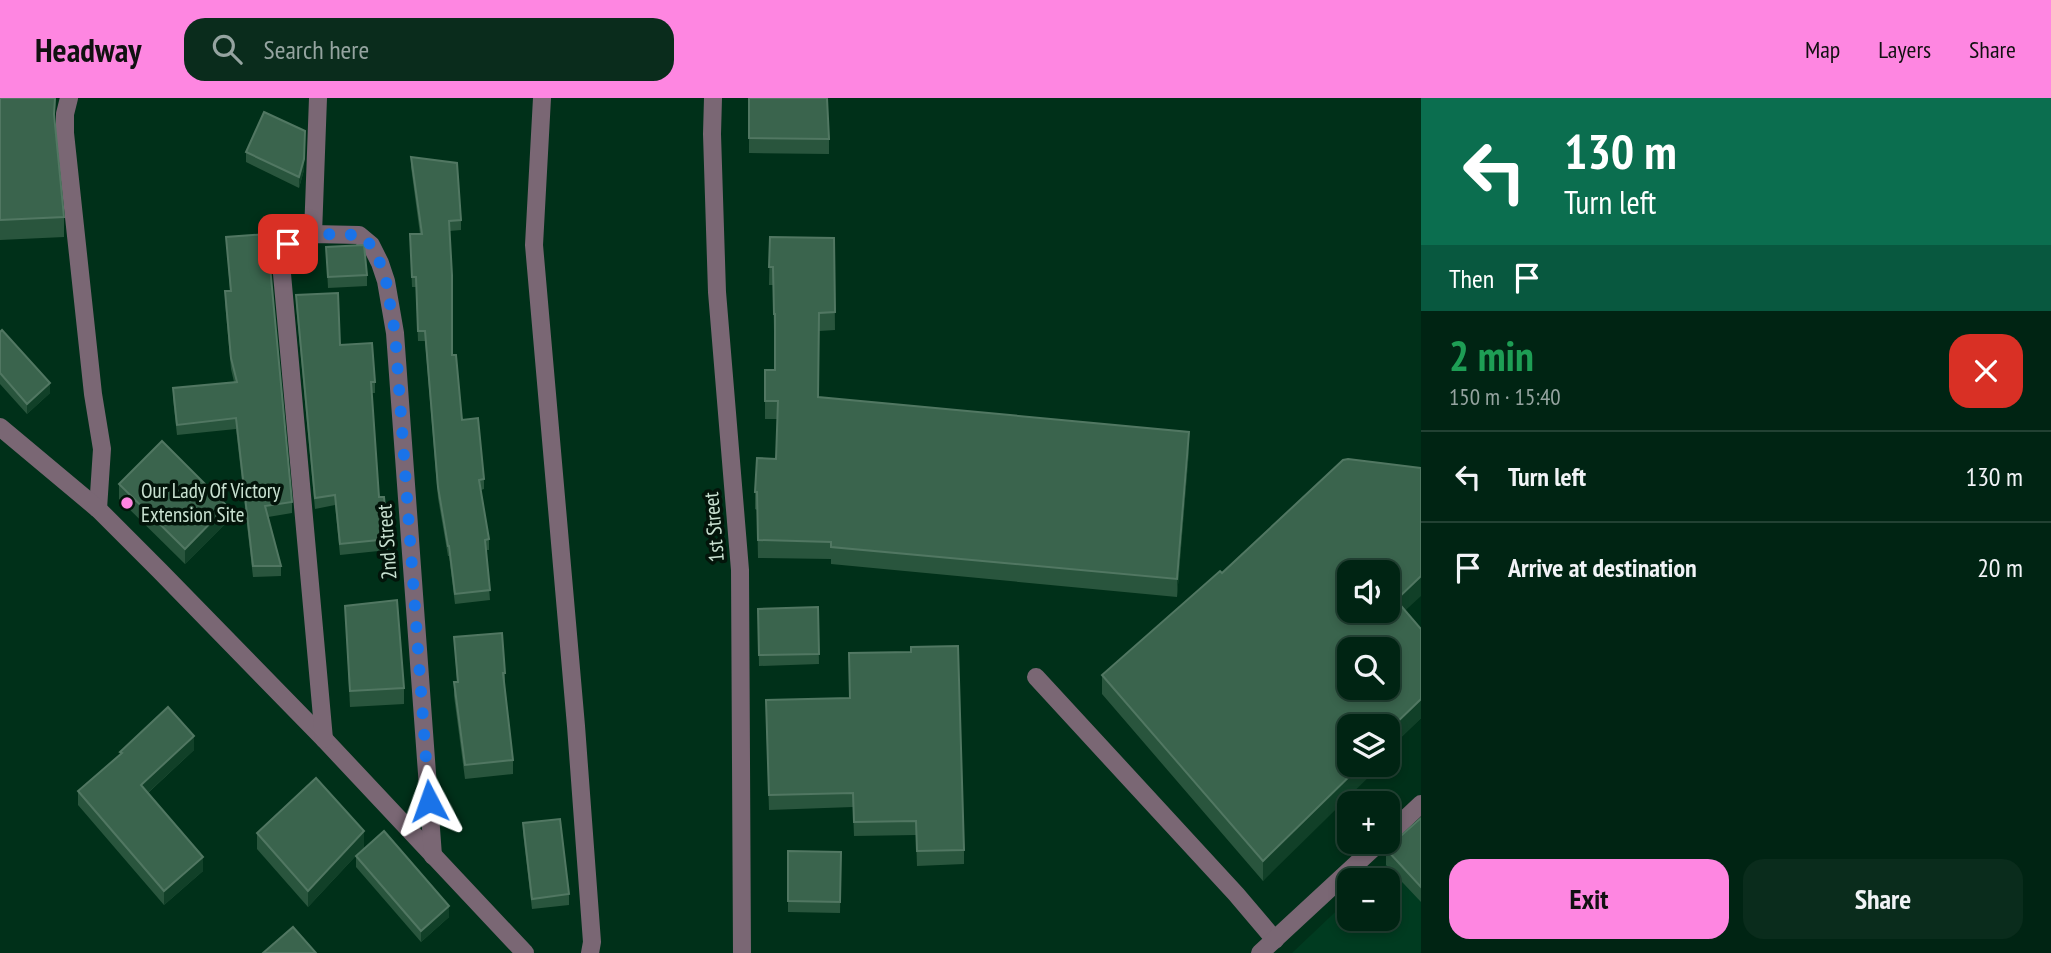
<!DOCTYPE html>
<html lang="en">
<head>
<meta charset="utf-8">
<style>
	body { margin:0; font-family:"PT Sans Narrow",sans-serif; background:#0a2c1c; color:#f1f3f6; height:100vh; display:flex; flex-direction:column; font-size:26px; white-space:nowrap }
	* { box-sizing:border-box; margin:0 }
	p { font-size:23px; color:#95a4a0 }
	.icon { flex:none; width:38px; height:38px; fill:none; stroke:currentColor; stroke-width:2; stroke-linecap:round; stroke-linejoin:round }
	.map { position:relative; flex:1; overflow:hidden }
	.details { display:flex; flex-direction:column; background:#002413; width:630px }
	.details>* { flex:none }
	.guide { background:#0b6e4f; color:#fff; overflow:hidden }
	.tools { position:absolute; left:1337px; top:462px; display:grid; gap:14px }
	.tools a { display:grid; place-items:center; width:63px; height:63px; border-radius:14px; background:#002413; box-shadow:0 4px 10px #0003,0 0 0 2px #224133; font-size:35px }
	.pin { position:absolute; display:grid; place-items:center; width:60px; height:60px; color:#fff; margin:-30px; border-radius:14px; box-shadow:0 4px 10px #0006 }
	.me { position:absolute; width:77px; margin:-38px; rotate:356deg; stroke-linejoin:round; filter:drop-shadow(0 0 5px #0008) }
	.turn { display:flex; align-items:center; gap:24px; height:147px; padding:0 28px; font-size:32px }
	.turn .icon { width:91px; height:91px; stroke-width:2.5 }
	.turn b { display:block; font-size:49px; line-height:60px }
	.then { display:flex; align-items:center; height:66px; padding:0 28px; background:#0003; gap:14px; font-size:26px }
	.round { display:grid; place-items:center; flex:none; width:74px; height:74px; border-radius:21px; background:#0a2c1c }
	.overview { display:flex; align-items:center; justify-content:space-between; height:119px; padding:0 28px }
	h1 { font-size:42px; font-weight:700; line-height:52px; color:#1e9e55 }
	.primary-button { display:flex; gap:14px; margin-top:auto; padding:14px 28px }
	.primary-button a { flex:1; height:80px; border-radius:21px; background:#fe86e1; color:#111; font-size:28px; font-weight:700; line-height:80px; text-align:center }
	.primary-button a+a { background:#0a2c1c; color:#f1f3f6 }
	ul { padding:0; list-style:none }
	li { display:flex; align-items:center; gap:21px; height:91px; padding:0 28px; border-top:2px solid #224133 }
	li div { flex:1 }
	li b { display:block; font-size:26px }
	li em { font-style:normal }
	header { display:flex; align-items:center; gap:42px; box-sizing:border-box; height:98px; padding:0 35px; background:#fe86e1; color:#111 }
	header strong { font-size:33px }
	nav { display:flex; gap:38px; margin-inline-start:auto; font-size:24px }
	.search { width:490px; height:63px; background:#0a2c1c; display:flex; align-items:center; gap:18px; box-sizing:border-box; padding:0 24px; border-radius:21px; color:#95a4a0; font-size:26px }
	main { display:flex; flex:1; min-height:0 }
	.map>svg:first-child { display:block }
	.built { fill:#003b20 }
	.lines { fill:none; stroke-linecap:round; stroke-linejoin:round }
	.minor { stroke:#7a6774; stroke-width:18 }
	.wall { fill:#29553d }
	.shaded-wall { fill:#114028 }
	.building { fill:#3a644d; stroke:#517762; stroke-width:2; fill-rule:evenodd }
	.route { stroke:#1a73e8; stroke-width:12; stroke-dasharray:0 21.6 }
	.poi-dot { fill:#fe86e1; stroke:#03140a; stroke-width:2.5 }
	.labels { text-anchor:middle; stroke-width:7; stroke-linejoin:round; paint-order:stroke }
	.poi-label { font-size:21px; fill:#c9e1d1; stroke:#03140a; text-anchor:start }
	.street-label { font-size:21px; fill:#c9e1d1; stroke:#03140a }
</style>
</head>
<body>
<header>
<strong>Headway</strong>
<div class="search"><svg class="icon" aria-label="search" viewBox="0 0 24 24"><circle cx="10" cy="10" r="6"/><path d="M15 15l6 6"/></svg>Search here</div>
<nav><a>Map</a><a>Layers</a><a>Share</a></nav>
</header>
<main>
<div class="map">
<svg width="1421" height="855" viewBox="0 0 1421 855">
	<rect width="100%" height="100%" fill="#003019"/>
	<!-- built -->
	<path class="built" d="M1421 734V855H1292L1349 801V821H1388V782H1370Z"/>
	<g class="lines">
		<!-- minor -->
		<g class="minor">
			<path d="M69 0 65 16V35L93 296 102 351 98 411"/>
			<path d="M542 0 534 147 576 628 592 844 590 855"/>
			<path d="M713 0 712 36 717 194 740 472 742 855"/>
			<path d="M313 136 318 0"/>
			<path d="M0 329 98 411 160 473 324 641 525 855"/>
			<path d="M1036 579 1236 796 1275 842"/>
			<path d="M324 641 282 176V161L288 146 313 136 359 137 371 147 380 165 386 183 395 235 433 758"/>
			<path d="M1388 737 1421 706"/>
			<path d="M1260 855 1380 744"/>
		</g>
	</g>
	<!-- wall -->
	<g class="wall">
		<path d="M0 0H56L54 24 64 119V139L0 142Z"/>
		<path d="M749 0 829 41V56L749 55Z"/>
		<path d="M246 54 304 72 299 90 246 64Z"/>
		<path d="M411 59 461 122V132L449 133 452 257 462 322 484 381V391L481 392 489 441V452H486L490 502 455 506 449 458H448L438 400 425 243H418L416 189H412L410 136H420L411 69Z"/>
		<path d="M226 139 292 404V415L268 419 281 468V478L253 479 236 331 177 337 173 301V290L234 284 231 271 225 204V193H230Z"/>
		<path d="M770 139 834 140 835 232 819 233 818 299 1189 352 1177 499 831 466V461L758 460 757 412 755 411V394L776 361 777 321H765V272H775V234H774L773 187H769Z"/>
		<path d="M326 149 367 177V188L328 190Z"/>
		<path d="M296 197 375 284V295H372L379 399 388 441V452L340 457 335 407 315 411 296 207Z"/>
		<path d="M0 234 50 295 27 316 0 286Z"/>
		<path d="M119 386 227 424 185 466 119 401Z"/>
		<path d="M1222 475 1405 512 1421 620 1388 652V628L1263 783 1102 596V577Z"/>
		<path d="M345 508 404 590V606L350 609Z"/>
		<path d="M818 509 819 566 759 568 758 511Z"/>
		<path d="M454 539 505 575V589L513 662V676L465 681 454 598V584H457Z"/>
		<path d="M766 617 964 752V766L917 768 916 737 854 738 853 709 769 712Z"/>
		<path d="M194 652 148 695 203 773 164 807 78 707V693L120 657V654Z"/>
		<path d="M1421 720V804L1386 767V751Z"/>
		<path d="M523 725 569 796V807L532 811 523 735Z"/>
		<path d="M257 735 364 749 308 809 257 751Z"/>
		<path d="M788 753 841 754 840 815 788 814Z"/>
		<path d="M356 758 449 819 421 844 356 769Z"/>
	</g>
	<!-- shaded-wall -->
	<g class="shaded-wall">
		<path d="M55 0H56L54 35V16Z"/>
		<path d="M305 33 304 72 299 90V79Z"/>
		<path d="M50 285V295L27 316V306Z"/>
		<path d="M1189 334V352L1177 499V481Z"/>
		<path d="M227 408V424L185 466V451Z"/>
		<path d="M1421 478V498L1396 521V502Z"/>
		<path d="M1421 601V620L1388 652V633Z"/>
		<path d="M194 638V652L141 701V687Z"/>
		<path d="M1361 667H1381L1263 783V763Z"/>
		<path d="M364 733V749L308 809V793Z"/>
		<path d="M203 759V773L164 807V793Z"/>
		<path d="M449 808V819L421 844V833Z"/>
	</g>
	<!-- building -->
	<g class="building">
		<path d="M0 0H55L54 16 64 119 0 122Z"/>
		<path d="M749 0H827L829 41 749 40Z"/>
		<path d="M264 14 305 33 304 61 299 79 246 54Z"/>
		<path d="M411 59 457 65 461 122 449 123 452 177V257H456L462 322 478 320 484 381 479 382 489 441 485 442 490 492 455 496 449 448H448L438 389 425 233H418L416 179H412L410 136H422Z"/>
		<path d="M267 136 292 404 265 408 281 468H253L236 320 177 327 173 290 237 284 231 260 225 193H231L226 139Z"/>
		<path d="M770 139 834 140 835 214 819 215 818 299 1189 334 1177 481 831 449V444L758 442 757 394H755L757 360 776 361 778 303H765V272H775V216H774L773 169H769Z"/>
		<path d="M364 147 367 177 328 179 326 149Z"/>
		<path d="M338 195 340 247 372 245 375 284H371L379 399H384L388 441 340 446 335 397 315 400 296 197Z"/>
		<path d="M2 232 50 285 27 306 0 275V234Z"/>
		<path d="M162 343 227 408 185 451 119 386Z"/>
		<path d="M1348 361 1421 370V478L1396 502 1421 531V601L1388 633V628H1349V667H1361L1263 763 1102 577 1220 473 1222 475 1343 362ZM1349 474H1388V513H1349ZM1349 551H1388V590H1349Z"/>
		<path d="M397 502 404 590 350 593 345 508Z"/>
		<path d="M818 509 819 556 759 557 758 511Z"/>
		<path d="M502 535 505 575H503L513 662 465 667 454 584H458L454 539Z"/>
		<path d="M958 548 964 752 917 753 916 723 854 724 853 695 769 697 766 602 850 600 849 555 911 554V549Z"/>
		<path d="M168 609 194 638 141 687 203 759 164 793 78 693 122 655 120 654Z"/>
		<path d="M316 680 364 733 308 793 257 735Z"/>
		<path d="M1421 720V789L1386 751Z"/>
		<path d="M560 721 569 796 532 801 523 725Z"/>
		<path d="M384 733 449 808 421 833 356 758Z"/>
		<path d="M788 753 841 754 840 804 788 803Z"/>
		<path d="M293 829 316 855H263Z"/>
	</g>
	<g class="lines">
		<!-- route -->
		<path class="route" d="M288 146 313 136 359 137 371 147 380 165 386 183 395 235 429 703"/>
	</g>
	<!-- markers -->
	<circle class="poi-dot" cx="127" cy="405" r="7"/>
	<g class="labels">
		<!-- poi labels -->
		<g class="poi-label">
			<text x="141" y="400">Our Lady Of Victory<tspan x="141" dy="24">Extension Site</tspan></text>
		</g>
		<!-- street labels -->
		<g class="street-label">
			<text transform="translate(714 429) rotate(-95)" y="7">1st Street</text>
			<text transform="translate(387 444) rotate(-94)" y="7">2nd Street</text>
		</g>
	</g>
</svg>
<div class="tools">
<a><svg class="icon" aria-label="sound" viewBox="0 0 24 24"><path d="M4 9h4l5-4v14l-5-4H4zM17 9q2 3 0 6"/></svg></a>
<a><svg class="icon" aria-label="search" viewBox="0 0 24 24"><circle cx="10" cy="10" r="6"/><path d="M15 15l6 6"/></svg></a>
<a><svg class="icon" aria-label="layers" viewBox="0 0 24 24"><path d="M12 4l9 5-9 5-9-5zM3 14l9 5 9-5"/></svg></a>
<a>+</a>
<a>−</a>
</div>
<div class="pin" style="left:288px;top:146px;background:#d93025"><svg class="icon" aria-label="arrive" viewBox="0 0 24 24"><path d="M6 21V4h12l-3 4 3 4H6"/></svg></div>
<svg class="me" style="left:429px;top:703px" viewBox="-20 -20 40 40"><path d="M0-17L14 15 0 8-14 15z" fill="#1a73e8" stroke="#fff" stroke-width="4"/></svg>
</div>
<section class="details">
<div class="guide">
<div class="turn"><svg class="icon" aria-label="left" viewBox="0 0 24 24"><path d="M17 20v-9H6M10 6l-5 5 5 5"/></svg><div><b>130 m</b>Turn left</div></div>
<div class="then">Then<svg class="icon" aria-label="arrive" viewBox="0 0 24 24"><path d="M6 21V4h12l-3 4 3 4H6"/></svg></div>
</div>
<div class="overview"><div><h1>2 min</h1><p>150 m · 15:40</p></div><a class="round" style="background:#d93025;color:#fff"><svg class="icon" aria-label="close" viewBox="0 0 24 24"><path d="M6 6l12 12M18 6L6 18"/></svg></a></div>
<ul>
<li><svg class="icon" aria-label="left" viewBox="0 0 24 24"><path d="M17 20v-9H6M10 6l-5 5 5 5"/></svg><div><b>Turn left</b></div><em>130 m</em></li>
<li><svg class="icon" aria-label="arrive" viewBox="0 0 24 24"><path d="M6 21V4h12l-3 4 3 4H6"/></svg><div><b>Arrive at destination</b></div><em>20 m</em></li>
</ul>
<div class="primary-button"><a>Exit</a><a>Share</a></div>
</section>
</main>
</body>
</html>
